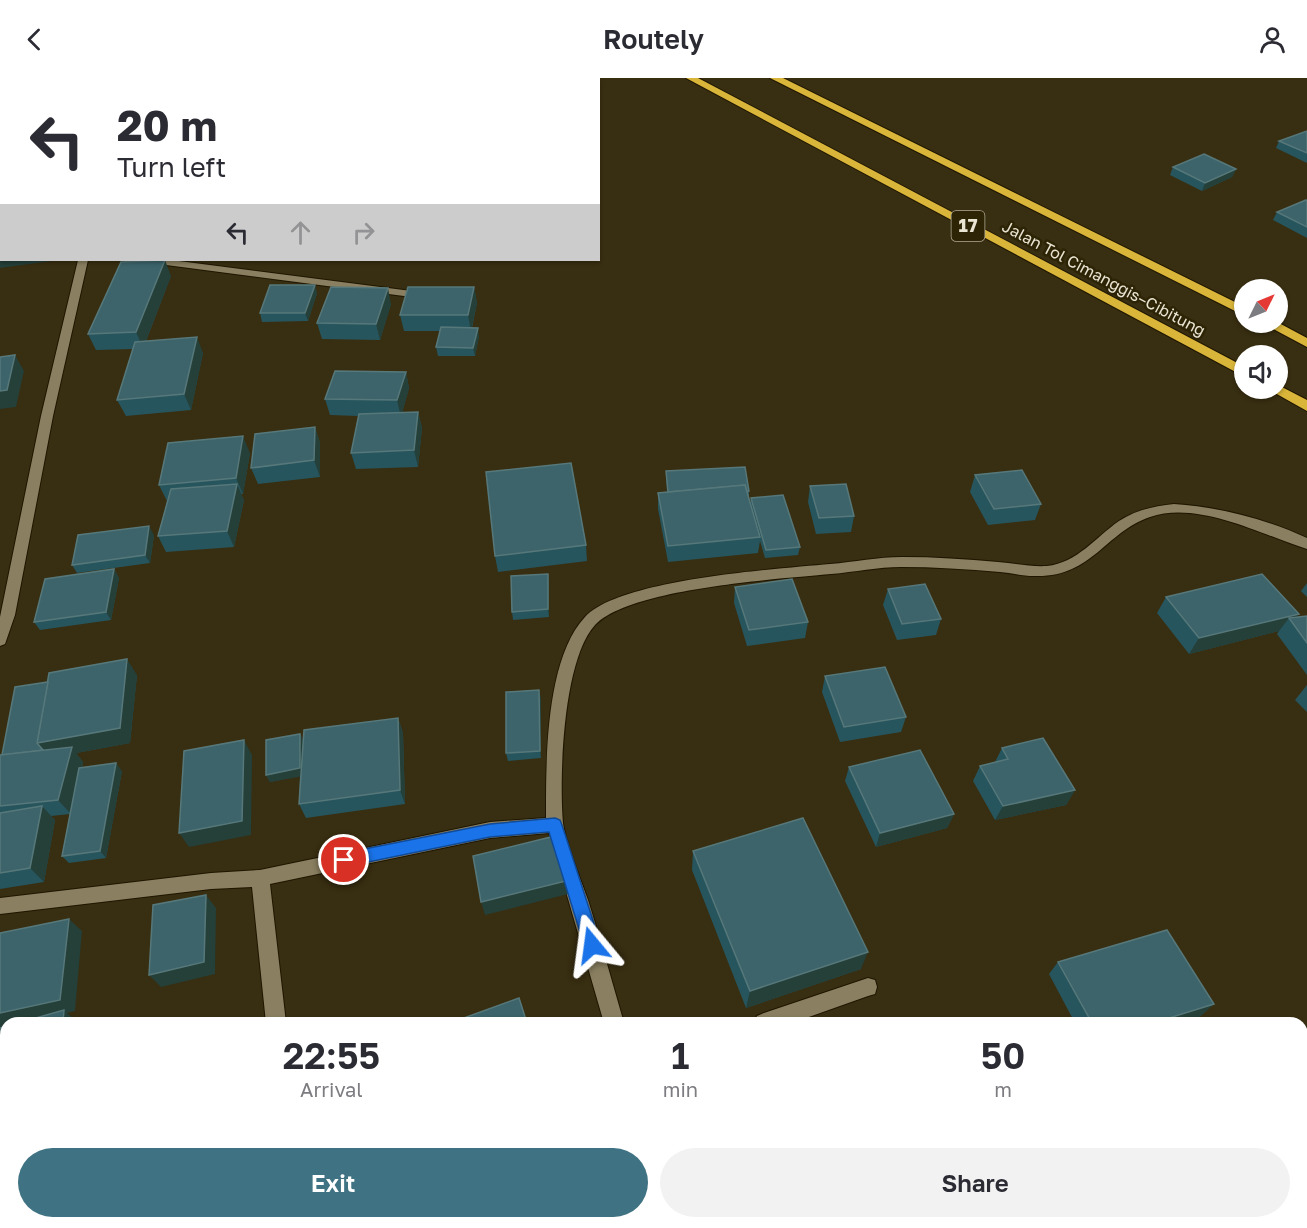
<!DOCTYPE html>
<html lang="en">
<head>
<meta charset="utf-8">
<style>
	body { margin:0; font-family:"Golos Text",sans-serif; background:#f2f2f3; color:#2b2b33; height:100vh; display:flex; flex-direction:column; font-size:22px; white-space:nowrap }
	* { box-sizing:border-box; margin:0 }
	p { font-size:20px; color:#7c7c81 }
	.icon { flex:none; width:33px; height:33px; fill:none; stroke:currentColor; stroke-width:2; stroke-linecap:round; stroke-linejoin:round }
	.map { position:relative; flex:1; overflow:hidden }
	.details { position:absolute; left:0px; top:939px; width:1308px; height:212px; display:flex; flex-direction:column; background:#fff; border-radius:18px 18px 0 0; box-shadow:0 2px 4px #0004 }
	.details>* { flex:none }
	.hud { position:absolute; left:0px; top:0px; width:600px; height:183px; box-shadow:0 2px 4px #0004; background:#fff; color:#2b2b33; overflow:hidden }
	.needle { width:39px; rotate:47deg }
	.buttons { position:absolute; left:1234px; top:201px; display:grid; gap:12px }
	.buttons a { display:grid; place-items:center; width:54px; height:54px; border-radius:50%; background:#fff; box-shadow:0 2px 4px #0004; font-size:30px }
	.pin { position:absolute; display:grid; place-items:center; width:51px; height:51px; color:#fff; margin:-26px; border:3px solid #fff; border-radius:50%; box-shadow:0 2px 6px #0007 }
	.me { position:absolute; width:66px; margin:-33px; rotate:344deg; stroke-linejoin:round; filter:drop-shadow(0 0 4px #0008) }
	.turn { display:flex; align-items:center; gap:21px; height:126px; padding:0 18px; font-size:27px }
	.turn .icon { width:78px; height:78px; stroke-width:2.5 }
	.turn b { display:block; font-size:42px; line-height:51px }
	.lanes { display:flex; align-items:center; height:57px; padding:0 18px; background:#0003; justify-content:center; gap:30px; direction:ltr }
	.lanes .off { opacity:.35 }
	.eta { display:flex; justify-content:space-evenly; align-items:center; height:102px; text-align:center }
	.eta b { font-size:36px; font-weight:600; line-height:42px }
	.cta { display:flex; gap:12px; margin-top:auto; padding:12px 18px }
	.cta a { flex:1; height:69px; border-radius:36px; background:#3f7282; color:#fff; font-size:24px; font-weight:600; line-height:69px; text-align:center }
	.cta a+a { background:#f2f2f3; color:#2b2b33 }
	header { display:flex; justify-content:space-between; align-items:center; height:78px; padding:0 18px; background:#fff; font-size:27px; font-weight:600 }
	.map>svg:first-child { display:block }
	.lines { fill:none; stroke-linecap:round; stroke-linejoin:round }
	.street-casing { stroke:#1f1600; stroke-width:2 }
	.highway-casing { stroke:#1f1600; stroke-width:2 }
	.street { fill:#8a7f60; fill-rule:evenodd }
	.highway { fill:#d9b53a; fill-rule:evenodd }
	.wall { fill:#27555d }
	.shaded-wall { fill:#253f39 }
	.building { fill:#3c646a; stroke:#57787a; stroke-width:1.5 }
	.route { fill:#1a73e8; stroke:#114b97; stroke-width:1.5 }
	.labels { text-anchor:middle; stroke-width:5; stroke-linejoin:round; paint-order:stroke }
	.far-street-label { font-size:16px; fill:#eae4d3; stroke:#2d2406 }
	.shield { fill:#2d2406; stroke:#b1aa96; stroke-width:1.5 }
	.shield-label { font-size:18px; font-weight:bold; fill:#eae4d3 }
</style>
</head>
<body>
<header><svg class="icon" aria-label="back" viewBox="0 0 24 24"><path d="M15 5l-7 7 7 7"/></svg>Routely<svg class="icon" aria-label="person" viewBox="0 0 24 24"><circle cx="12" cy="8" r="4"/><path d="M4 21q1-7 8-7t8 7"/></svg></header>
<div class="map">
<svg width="1307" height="1150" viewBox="0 0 1307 1150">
	<rect width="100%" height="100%" fill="#382e11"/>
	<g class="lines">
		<!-- street casing -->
		<g class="street-casing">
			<g id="street">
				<rect x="60" y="0" width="8" height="2"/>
				<rect x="0" y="134" width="2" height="6"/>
				<path d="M78 182H88L53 338 15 537 5 566 0 568V539L41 338Z"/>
				<path d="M146 182H171L427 215 432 218 427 221 151 185Z"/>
				<path d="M1174 426C1220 429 1265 441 1307 460V471C1262 457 1198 422 1150 439 1104 455 1092 500 1034 498 1023 498 1011 495 1000 494 967 491 934 489 901 489 878 489 855 494 831 496 779 501 630 510 595 547 563 582 559 698 563 745 566 768 580 799 588 822 601 863 612 904 624 945H604L549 755 490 760 270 806 286 945H266L252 809 211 811 0 836V820L211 795 260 792 490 744 546 740C546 684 545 582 585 539 620 501 777 491 830 486 854 484 878 479 902 479 934 479 966 481 998 484 1014 485 1030 489 1047 488 1077 485 1096 459 1119 443 1136 432 1154 428 1174 426Z"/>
				<path d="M868 900 875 902 877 909 875 916 868 918 792 945H754L757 938 764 935Z"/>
				<path d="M290 1144H312L313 1150H291Z"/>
			</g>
		</g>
		<!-- highway casing -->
		<g class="highway-casing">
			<g id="highway">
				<path d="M686 0H698L1245 289V299Z"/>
				<path d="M770 0H783L1245 229V238Z"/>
				<path d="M1260 244H1277L1307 260V269Z"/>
				<path d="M1278 307 1307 322V333L1266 310H1278Z"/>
			</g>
		</g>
		<!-- street -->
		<use href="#street" class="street"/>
		<!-- highway -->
		<use href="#highway" class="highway"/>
	</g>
	<!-- wall -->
	<g class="wall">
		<path d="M1307 53V85L1276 70 1279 63Z"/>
		<path d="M2 82V119L0 116V84Z"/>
		<path d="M1173 89 1236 91 1232 99 1202 113 1170 97Z"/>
		<path d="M1307 121V160L1273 142 1277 134 1306 123Z"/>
		<path d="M171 198 146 263 203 275 191 332 126 338 117 322 133 271 96 272 88 256Z"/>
		<path d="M474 209 477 225 472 250 479 258 475 278H438L436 269 440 253H404L400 237Z"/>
		<path d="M317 215 308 243 262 244 260 235Z"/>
		<path d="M391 226 380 262 322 261 317 245Z"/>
		<path d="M406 294 409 310 402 335 418 334 422 350 418 389 356 391 351 375 358 338 330 337 325 321Z"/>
		<path d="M315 349 320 365V399L258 406 251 390Z"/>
		<path d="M250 375 243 416H241L244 422 234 469 166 474 158 458 167 423 159 407Z"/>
		<path d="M666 393 749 413V420L750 425 751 420 800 469 798 477 765 480 760 463 758 475 668 484 658 431V415L667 414Z"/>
		<path d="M975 397 1041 426 1035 442 988 447 970 414Z"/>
		<path d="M810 408 854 438 851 454 816 456 808 424Z"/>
		<path d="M154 457 150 485 77 495 72 487Z"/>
		<path d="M586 467 587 483 498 494 495 478Z"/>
		<path d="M114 491 119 500 111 542 40 552 34 544Z"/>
		<path d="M549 504V539L513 542 512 534Z"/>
		<path d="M1307 505V519L1301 513Z"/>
		<path d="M735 509 808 544 805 560 747 568 734 525Z"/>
		<path d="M888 511 941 541 936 557 897 562 883 527Z"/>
		<path d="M1166 519 1296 539 1307 538V597L1277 556 1279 553 1189 576 1157 535Z"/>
		<path d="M137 597 130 665 76 675 83 684 82 690 122 693 106 780 69 785 62 778 70 736 51 738 55 742 44 804 0 811V677H2Z"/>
		<path d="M825 598 906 639 901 654 840 664 822 614Z"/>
		<path d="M1307 607V634L1295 622Z"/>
		<path d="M541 620V680L508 683 506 675Z"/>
		<path d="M398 640 403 655 405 726 306 740 299 726 300 698 270 704 266 697 300 656 303 662Z"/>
		<path d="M1002 670 1075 712 1066 727 995 742 973 703 980 688 995 684Z"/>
		<path d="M849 689 954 736 947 750 876 769 845 703Z"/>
		<path d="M693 773 861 891 746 930 692 792Z"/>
		<path d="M1058 884 1201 938 1177 945H1075L1049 896Z"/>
		<path d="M963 1144H1137L1140 1150H965Z"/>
	</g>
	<!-- shaded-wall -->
	<g class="shaded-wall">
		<path d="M0 84 2 87V106L0 107Z"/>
		<path d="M1236 91 1232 99 1202 113 1205 105Z"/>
		<path d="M0 173H2V182H52V183L0 190Z"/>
		<path d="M165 182 171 198 143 270 136 254Z"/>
		<path d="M315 207 317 215 308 243 305 235Z"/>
		<path d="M474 209 477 225 471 253 468 237Z"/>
		<path d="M388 210 391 226 380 262 376 246Z"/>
		<path d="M478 250 479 258 475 278 473 270Z"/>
		<path d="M197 259 203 275 191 332 184 316Z"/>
		<path d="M15 277 24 293 16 329 0 331V313Z"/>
		<path d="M406 294 409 310 401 339 397 322Z"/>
		<path d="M418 334 422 350 418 389 414 372Z"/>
		<path d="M315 349 320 365V399L314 382Z"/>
		<path d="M243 358 250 375 243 416 236 400Z"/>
		<path d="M237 406 244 422 234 469 227 453Z"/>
		<path d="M149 448 154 457 150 485 145 477Z"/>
		<path d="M114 491 119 500 111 542 106 534Z"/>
		<path d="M548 496 549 504V539L548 531Z"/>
		<path d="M1299 536 1292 545 1289 540 1279 553 1189 576 1199 560Z"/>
		<path d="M127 581 137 597 130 665 76 675 83 684 71 736 58 722 37 665Z"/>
		<path d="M539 612 541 620V680L540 673Z"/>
		<path d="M398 640 403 655 405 726 400 712Z"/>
		<path d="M300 656 304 664V698L270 704 266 697Z"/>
		<path d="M244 662 252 677 251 757 189 769 179 755Z"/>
		<path d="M116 685 122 693 106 780 100 773Z"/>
		<path d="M1075 712 1066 727 995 742 1003 728Z"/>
		<path d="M42 728 55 742 44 804 30 790Z"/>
		<path d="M954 736 947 750 876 769 880 755Z"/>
		<path d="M566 803 568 816 485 837 481 824Z"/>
		<path d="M206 817 216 830 215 896 161 909 149 897Z"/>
		<path d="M69 841 82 853 75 933 67 935 78 944V945H6V949L0 950V935Z"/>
		<path d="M868 874 861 891 746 930 750 913Z"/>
		<path d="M1214 926 1201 938 1177 945H1153Z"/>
		<path d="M0 954 6 1029V1041L1 1039 0 1058Z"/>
		<path d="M75 1144H113L95 1150H57Z"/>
		<path d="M187 1144H200V1150H188Z"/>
		<path d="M470 1144H478L479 1150H455Z"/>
	</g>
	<!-- building -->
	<g class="building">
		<path d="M1307 53V75L1279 63Z"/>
		<path d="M1204 76 1236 91 1205 105 1173 89Z"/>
		<path d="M1306 122 1307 123V149L1277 134Z"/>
		<rect x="0" y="147" width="2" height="26"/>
		<path d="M165 182 136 254 88 256 121 184Z"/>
		<path d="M270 207H315L305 235H260Z"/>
		<path d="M331 209 388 210 376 246 317 245Z"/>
		<path d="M408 209H474L468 237H400Z"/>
		<path d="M441 249 478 250 473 270 436 269Z"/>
		<path d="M197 259 184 316 117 322 135 264Z"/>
		<path d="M15 277 7 312 0 313V279Z"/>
		<path d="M335 293 406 294 397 322 325 321Z"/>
		<path d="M418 334 414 372 351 375 359 336Z"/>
		<path d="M315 349 314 382 251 390 255 356Z"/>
		<path d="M243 358 236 400 159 407 168 365Z"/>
		<path d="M571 385 586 467 495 478 486 394Z"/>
		<path d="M745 389 749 413 747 414 745 407 668 414 666 393Z"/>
		<path d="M1022 392 1041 426 994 431 975 397Z"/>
		<path d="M237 406 227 453 158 458 171 411Z"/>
		<path d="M846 406 854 438 819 440 810 408Z"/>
		<path d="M745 407 760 459 668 468 658 415Z"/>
		<path d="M783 417 800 469 766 472 751 420Z"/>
		<path d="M149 448 145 477 72 487 78 457Z"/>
		<path d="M114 491 106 534 34 544 45 501Z"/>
		<path d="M548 496V531L512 534 511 498Z"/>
		<path d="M1262 496 1299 536 1199 560 1166 519Z"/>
		<path d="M792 501 808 544 749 552 735 509Z"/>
		<path d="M925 506 941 541 902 546 888 511Z"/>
		<path d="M1307 538V565L1289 540Z"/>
		<path d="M127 581 120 650 37 665 49 595Z"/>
		<path d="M885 589 906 639 844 649 825 598Z"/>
		<path d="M48 604 37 665 43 672 2 677 15 609Z"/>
		<path d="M539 612 540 673 506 675V614Z"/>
		<path d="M398 640 400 712 299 726 304 652Z"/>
		<path d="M300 656V690L266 697V662Z"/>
		<path d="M1043 660 1075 712 1003 728 980 688 1008 681 1002 670Z"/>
		<path d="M244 662 242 743 179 755 184 673Z"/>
		<path d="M72 669 58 722 0 728V677Z"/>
		<path d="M920 672 954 736 880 755 849 689Z"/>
		<path d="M116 685 100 773 62 778 79 690Z"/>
		<path d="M42 728 30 790 0 795V735Z"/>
		<path d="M803 740 868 874 750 913 693 773Z"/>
		<path d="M555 758 566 803 481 824 473 778Z"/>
		<path d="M206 817 204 884 149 897 153 827Z"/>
		<path d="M69 841 60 922 0 935V855Z"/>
		<path d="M1167 852 1214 926 1153 945H1092L1058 884Z"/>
		<path d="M519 920 527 945H450Z"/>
		<path d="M64 932 63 945H18Z"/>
		<path d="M6 948V1029L0 1031V950Z"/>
		<path d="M23 1144H75L57 1150H23Z"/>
		<path d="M112 1144H187L188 1150H94Z"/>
		<path d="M351 1144H470L455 1150H352Z"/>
		<path d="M511 1144H518L520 1150H497Z"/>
		<path d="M974 1144H1051L1054 1150H977Z"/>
		<path d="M1060 1144H1137L1140 1150H1063Z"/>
	</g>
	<!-- route -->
	<path class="route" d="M555 740 560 742 562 747 601 867 598 872 592 875 586 872 584 867 549 754 490 759 344 789 338 787 336 782 338 777 344 775 490 746Z"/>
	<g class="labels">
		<!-- far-street labels -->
		<g class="far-street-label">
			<text transform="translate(1104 200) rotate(28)" y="6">Jalan Tol Cimanggis–Cibitung</text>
		</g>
		<!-- shield labels -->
		<rect class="shield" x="951.5" y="133" width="33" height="30" rx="4.5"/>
		<g class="shield-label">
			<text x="968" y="154">17</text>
		</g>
	</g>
</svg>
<div class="buttons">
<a><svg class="needle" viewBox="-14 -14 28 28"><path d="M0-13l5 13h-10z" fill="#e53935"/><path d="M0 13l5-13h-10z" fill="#7c7c81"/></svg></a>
<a><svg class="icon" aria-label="sound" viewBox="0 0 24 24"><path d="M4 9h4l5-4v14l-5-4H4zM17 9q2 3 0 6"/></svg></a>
</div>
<div class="pin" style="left:344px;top:782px;background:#d93025"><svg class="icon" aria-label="arrive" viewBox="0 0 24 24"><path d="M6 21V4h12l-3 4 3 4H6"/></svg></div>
<svg class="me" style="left:592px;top:867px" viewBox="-20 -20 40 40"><path d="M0-17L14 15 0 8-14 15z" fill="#1a73e8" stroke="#fff" stroke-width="4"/></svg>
<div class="hud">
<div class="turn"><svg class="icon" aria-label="left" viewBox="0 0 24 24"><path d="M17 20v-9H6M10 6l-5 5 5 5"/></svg><div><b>20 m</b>Turn left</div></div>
<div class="lanes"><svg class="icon" aria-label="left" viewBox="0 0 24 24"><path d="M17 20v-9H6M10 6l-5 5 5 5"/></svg><svg class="icon off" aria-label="ahead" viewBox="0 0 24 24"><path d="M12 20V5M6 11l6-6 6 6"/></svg><svg class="icon off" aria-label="right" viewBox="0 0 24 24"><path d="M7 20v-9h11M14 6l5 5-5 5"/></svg></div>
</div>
<section class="details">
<div class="eta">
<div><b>22:55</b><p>Arrival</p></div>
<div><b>1</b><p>min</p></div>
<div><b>50</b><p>m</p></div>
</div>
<div class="cta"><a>Exit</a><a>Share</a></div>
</section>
</div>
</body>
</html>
